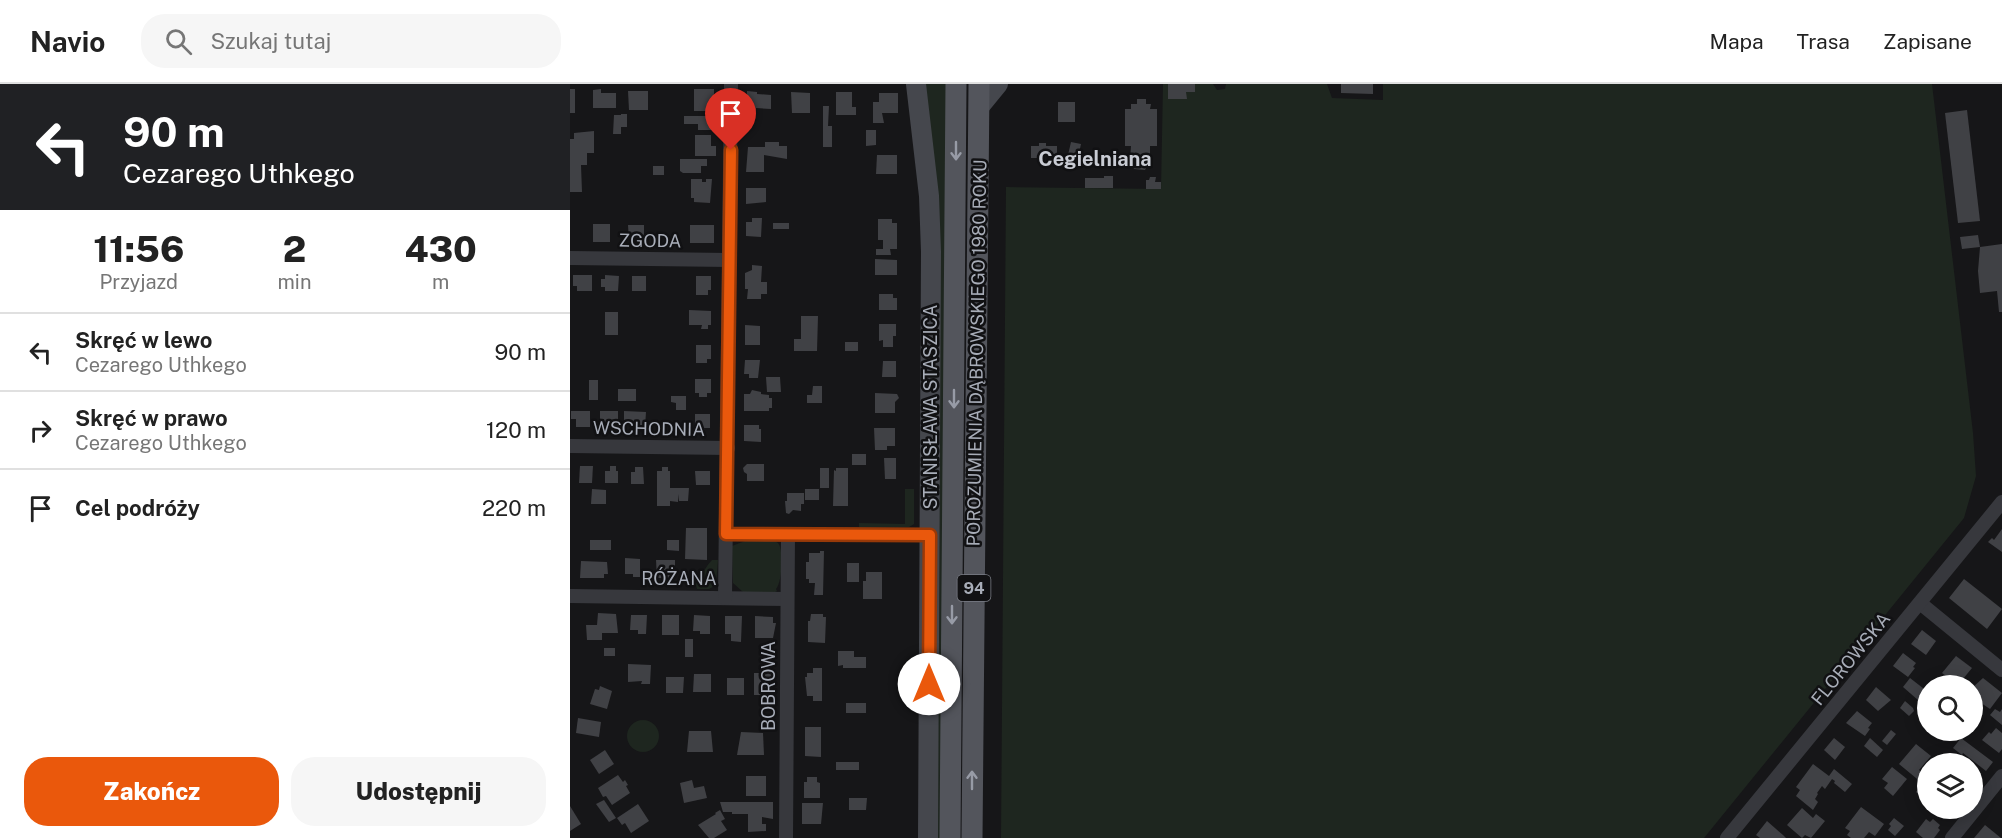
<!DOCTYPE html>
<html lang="pl">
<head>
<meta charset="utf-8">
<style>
	body { margin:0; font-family:"Public Sans",sans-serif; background:#f6f6f6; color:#222; height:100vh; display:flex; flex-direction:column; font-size:22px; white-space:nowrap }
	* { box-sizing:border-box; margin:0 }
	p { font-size:20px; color:#767676 }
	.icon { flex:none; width:33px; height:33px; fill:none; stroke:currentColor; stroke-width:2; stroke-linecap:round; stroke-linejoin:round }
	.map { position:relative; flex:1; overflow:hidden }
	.panel { display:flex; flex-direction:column; background:#fff; width:570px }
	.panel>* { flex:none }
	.guide { background:#202124; color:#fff; overflow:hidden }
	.controls { position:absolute; left:1347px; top:591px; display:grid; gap:12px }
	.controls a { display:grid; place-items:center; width:66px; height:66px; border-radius:50%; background:#fff; box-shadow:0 3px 15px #0003; font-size:30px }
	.pin { position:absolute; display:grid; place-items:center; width:51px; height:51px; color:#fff; margin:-62px -26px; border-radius:50% 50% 50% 0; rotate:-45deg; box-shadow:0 0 6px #0007 }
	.pin .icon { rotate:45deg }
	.me { position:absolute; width:66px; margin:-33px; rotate:0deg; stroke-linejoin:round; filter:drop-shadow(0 0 4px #0008) }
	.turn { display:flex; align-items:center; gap:21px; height:126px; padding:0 24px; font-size:27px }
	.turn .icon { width:78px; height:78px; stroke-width:2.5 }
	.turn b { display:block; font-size:42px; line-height:51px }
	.eta { display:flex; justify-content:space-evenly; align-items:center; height:102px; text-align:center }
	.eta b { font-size:36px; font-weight:800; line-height:42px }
	.button { display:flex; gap:12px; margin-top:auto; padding:12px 24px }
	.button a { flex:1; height:69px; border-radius:24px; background:#ea580c; color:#fff; font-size:24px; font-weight:800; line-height:69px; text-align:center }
	.button a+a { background:#f6f6f6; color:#222 }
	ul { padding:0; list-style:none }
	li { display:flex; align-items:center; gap:18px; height:78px; padding:0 24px; border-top:2px solid #e0e0e0 }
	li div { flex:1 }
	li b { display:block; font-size:22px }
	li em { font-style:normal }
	header { display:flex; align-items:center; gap:36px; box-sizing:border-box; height:84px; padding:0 30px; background:#fff; border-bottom:2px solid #e0e0e0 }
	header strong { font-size:28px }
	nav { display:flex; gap:33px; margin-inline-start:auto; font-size:21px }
	.search { width:420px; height:54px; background:#f6f6f6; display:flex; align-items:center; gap:15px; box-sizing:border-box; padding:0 21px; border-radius:24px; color:#767676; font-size:22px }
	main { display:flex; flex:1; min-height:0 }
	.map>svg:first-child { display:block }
	.green { fill:#1e261f }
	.building { fill:#404145 }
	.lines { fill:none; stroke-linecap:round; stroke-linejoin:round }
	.street { stroke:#37383d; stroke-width:14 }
	.secondary { stroke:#45474d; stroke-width:20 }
	.primary { stroke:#53555c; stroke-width:21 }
	.oneway { stroke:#979ba6 }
	.route-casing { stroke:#983908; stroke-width:15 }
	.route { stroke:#ea580c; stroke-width:10 }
	.labels { text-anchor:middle; stroke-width:5; stroke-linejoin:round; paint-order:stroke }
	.shield { fill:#111113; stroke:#7b7e86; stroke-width:1.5 }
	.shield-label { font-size:16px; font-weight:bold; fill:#a8adb8 }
	.street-label { font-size:18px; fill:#a8adb8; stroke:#111113 }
	.neighbourhood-label { font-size:20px; font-weight:bold; fill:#c9ccd4; stroke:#111113 }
</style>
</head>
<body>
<header>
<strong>Navio</strong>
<div class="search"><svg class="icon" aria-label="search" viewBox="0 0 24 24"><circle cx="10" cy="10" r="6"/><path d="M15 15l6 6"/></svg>Szukaj tutaj</div>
<nav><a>Mapa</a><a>Trasa</a><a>Zapisane</a></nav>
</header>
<main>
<section class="panel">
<div class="guide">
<div class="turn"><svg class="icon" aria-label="left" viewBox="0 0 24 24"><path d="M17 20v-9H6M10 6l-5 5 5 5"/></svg><div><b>90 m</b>Cezarego Uthkego</div></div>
</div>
<div class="eta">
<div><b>11:56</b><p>Przyjazd</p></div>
<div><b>2</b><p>min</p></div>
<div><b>430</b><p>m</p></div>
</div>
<ul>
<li><svg class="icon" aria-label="left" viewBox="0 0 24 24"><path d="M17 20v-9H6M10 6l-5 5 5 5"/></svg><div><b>Skręć w lewo</b><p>Cezarego Uthkego</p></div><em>90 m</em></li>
<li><svg class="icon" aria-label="right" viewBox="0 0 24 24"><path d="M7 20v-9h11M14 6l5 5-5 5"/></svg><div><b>Skręć w prawo</b><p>Cezarego Uthkego</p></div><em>120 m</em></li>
<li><svg class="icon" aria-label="arrive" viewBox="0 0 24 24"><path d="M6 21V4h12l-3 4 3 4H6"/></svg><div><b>Cel podróży</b></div><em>220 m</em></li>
</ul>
<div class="button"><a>Zakończ</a><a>Udostępnij</a></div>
</section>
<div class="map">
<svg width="1432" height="754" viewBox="0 0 1432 754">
	<rect width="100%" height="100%" fill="#161618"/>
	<!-- green -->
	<g class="green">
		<path d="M352 0H377L373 754H364Z"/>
		<path d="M593 0H643L647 6 655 5 656 0H757L762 14 813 16V0H1362L1403 349 1406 392 1394 434 1134 754H431L436 103 591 105Z"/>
		<path d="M335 405H344V440L339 443H289V439L335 440Z"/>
		<path d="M175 457C182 457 203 455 208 459 214 465 212 499 206 505L207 507 204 509 173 508 163 499 162 462Z"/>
		<path d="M142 476H148L146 501 139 505H127L125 497C132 492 136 482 142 476Z"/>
		<circle cx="73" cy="652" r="16"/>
	</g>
	<!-- building -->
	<g class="building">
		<path d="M598 0H625V8H616L617 15H598Z"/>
		<path d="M771 0H803V10L771 9Z"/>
		<rect x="0" y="5" width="5" height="24"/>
		<path d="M31 5V9H46V24H23V6Z"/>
		<rect x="124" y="5" width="20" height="22"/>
		<path d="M58 7H78V26H59Z"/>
		<path d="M177 7 187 8V10L201 11V25L186 24V30H176Z"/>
		<path d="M221 8 240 9V29H222Z"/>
		<path d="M266 8H282V23H286V31H266Z"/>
		<path d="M309 9H328V29H312L314 39H303V18H309Z"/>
		<path d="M567 15H576V20H581L580 25H587V62H580V77L575 86 564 85 560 77 561 62H555V25H561V20H567Z"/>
		<rect x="488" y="18" width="17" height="20"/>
		<path d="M253 22H259L258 42H262V63H253Z"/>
		<path d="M1397 26 1410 137 1388 139 1375 29Z"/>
		<path d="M51 30H57V43H51V50H43L44 31H51Z"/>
		<path d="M114 32H142V46H128V40H114Z"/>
		<path d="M296 46H306V61L296 62Z"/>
		<path d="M24 47V69H17V81H11L12 108H0V55H4V49Z"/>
		<path d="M125 51H141V62H146V72H125Z"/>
		<path d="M195 58H209V62H217V75L194 71V88H176L178 63H195Z"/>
		<path d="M501 58 511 60 508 74 498 71Z"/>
		<path d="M469 59H476V62H487V70L467 71V74H461V62H469Z"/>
		<path d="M307 71H327V90H306Z"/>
		<path d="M110 75H137V82H131V89H113L110 87Z"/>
		<rect x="83" y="82" width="11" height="9"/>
		<path d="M534 92H543V104H515V94H534Z"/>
		<path d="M580 93H586L585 98H591V105H576V96H579Z"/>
		<path d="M121 95H132V98H136V95H142L140 119 124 118V114H121Z"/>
		<path d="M176 104H196V118L176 120Z"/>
		<path d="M182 134H192L191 153 176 152V138H182Z"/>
		<path d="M308 135H322V139H327V165H320L321 171H306V165H313V156H308Z"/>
		<rect x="203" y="139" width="16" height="6"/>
		<rect x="23" y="140" width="17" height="18"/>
		<path d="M58 141H74V156H59Z"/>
		<rect x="120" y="141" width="24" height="18"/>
		<path d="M1408 151 1410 163 1432 160V228H1429L1427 207 1410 209 1408 187 1410 163 1392 165 1390 153Z"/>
		<path d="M305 175 327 176V191H305Z"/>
		<path d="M182 181 192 182 191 198H197V210H191V215H177L178 205H175V189L182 186Z"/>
		<path d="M3 191H22V207H7V202H3Z"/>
		<path d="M35 191 49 192 48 207H35V203H31V195H35Z"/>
		<rect x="62" y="192" width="14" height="15"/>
		<path d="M126 192H141V206H138V211H126Z"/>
		<path d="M309 210H323V214H327V226H309Z"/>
		<path d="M119 226 141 227V241H138V245H131L132 241H119Z"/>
		<rect x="35" y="228" width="13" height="23"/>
		<path d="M231 232H248L247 267H224V255H231Z"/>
		<path d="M309 240H326V252H323V263H313V256L309 257Z"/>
		<path d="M175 241 190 242V261H175Z"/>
		<rect x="275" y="258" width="13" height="9"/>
		<path d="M126 261H141V275H137V279H126Z"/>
		<path d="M175 276H190L188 294H179V290H174Z"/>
		<path d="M313 277H326V293H312Z"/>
		<path d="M196 293H210L211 308H197Z"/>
		<path d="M125 295H141V309H137V313H129V309H125Z"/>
		<rect x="19" y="296" width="9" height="20"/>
		<path d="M243 302H252V319H237V311H242Z"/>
		<rect x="48" y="305" width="18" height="12"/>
		<path d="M182 306 191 308V310L199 311V314H202V324H199V327H174V310H180Z"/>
		<path d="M305 309 327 310 329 314 325 318V329H305Z"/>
		<path d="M101 312H116V326H106V319L101 318Z"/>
		<path d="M1 327H20V343H6V335H1Z"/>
		<path d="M30 327H48V343H34V335H30Z"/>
		<path d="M54 327 76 328 75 343H61V337H54Z"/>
		<path d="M125 330H140V344H134L135 347H128V344H125Z"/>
		<path d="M174 341H189V345H191V358L174 357Z"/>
		<path d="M304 344H325V362H317V366H305Z"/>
		<rect x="282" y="370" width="14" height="11"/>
		<path d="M314 374H326V395H315Z"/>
		<path d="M177 380H194V397H177V390L174 388 173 384Z"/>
		<path d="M10 382H23L22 399H9Z"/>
		<path d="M40 382H46V387H48V399H35V387H40Z"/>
		<path d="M65 383H73L74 400H61V388H65Z"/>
		<path d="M92 383H98V387H100V404H119L118 417H109L108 410V418L100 417V422H87V387H92Z"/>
		<rect x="250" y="384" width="9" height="20"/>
		<path d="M266 384H278V422H263L264 386 266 387Z"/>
		<path d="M125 387H140V401H126Z"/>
		<path d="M22 405 36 406V420H21Z"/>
		<rect x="235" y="405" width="14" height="11"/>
		<path d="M217 409H234V420H231V427L223 426 219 430 216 429 215 417H217Z"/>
		<path d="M116 444H137V476L115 475Z"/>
		<path d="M1432 445V468L1418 458 1422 454 1424 456Z"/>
		<rect x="20" y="456" width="21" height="10"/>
		<path d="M97 456H109V467L97 466Z"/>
		<path d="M250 467H254L253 511H244L245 499H239V495H236V478H239V469H250Z"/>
		<path d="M55 474 70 475V493H63V490H55Z"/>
		<path d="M86 476H105V494H87Z"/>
		<path d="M11 477 37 478 38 490H34V494H10Z"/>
		<rect x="277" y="479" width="12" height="19"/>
		<path d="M296 488H312V515H293V497H296Z"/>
		<path d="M1394 495 1432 525 1417 545 1379 514Z"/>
		<path d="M28 529 46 530 48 549H32V556H17L16 541H27Z"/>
		<path d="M241 530H253V533H256L255 559 238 558V537H240Z"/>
		<path d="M61 531H77L76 550H68V546H60Z"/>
		<rect x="92" y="531" width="17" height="20"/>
		<path d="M124 531 140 532V550H130V547H123Z"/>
		<path d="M155 532H172L171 558 161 557V550H155Z"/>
		<path d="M185 532 203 533V539H206L203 554H185Z"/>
		<path d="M1352 546 1366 557 1356 571 1341 560Z"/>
		<rect x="115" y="555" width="8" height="18"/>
		<rect x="34" y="564" width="11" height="8"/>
		<path d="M268 567H284V573H296V584H273V581L268 582Z"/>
		<path d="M1333 569 1346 579 1343 583 1345 584 1338 593 1323 582Z"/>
		<path d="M1386 572 1402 584 1388 601 1372 589Z"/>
		<path d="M58 580 81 581 80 600H71L72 597 58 598Z"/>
		<path d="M243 584H252V617H243V612H237L235 593H237V589H243Z"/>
		<rect x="184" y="589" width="19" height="22"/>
		<path d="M124 590H141V608H123Z"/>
		<path d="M96 593H114L113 609H96Z"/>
		<rect x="157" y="594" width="17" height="17"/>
		<path d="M1340 594 1358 608 1356 623 1333 603Z"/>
		<path d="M1413 594 1432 609 1420 625 1402 613V604Z"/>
		<path d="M30 602 42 607 37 625 20 620 25 605 29 606Z"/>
		<path d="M1306 603 1321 616 1308 627 1296 616Z"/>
		<path d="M1335 617 1343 624 1344 627 1339 632 1330 624Z"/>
		<rect x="276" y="619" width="20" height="10"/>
		<path d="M1425 625 1430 628 1432 625V641L1420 631Z"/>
		<path d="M1287 627 1302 639 1298 644 1300 645 1295 652 1276 639Z"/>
		<path d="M8 634 31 638 29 653 6 649Z"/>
		<path d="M235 643H251V673L235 672Z"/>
		<path d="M1426 644 1432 649V665L1429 669 1412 656 1419 648 1421 650Z"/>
		<path d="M1321 646 1326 650 1317 661 1312 657Z"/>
		<path d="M119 647H141L143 668H117Z"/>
		<path d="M171 648 193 649 194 671H167Z"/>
		<path d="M1264 654 1275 663 1265 676 1254 666Z"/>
		<path d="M1300 654 1313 666 1307 673 1294 662Z"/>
		<path d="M1391 654 1423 678 1416 687 1393 669 1392 671 1383 664Z"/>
		<path d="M1346 660 1361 672 1349 686 1357 693 1352 699 1329 680Z"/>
		<path d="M35 666 44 680 29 690 20 676Z"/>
		<rect x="266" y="678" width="23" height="8"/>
		<path d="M1243 680 1259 692 1264 685 1282 700 1275 708 1264 699 1265 697 1262 695 1255 705 1252 702 1247 709 1248 710 1245 715 1248 718 1243 726 1226 712 1230 706 1226 703Z"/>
		<path d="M1322 683 1337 695 1323 712 1314 704 1318 699 1312 695Z"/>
		<path d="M48 691 53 698 55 696 58 701 56 702 60 709 42 721 36 712 33 713 28 704Z"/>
		<rect x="176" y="692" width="20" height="20"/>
		<path d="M237 693H247V698L250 699V714H234V698H237Z"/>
		<path d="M1358 693V710L1354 715 1346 708Z"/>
		<path d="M122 696 124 704 134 702 137 714 114 719 110 699Z"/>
		<path d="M279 714H297L296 726H279Z"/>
		<path d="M34 716 46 734 39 738 26 720Z"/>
		<path d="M150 718H203V735L192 733V740H196V747L178 748V730H162V728H153Z"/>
		<path d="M232 719H253L251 740H232Z"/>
		<path d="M68 720 79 737 61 749 55 739 52 741 47 734Z"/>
		<path d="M0 722 11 740 0 747Z"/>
		<path d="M1291 723 1314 740 1305 752 1299 748 1294 754H1281L1277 751 1280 747 1275 744Z"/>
		<path d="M1232 724 1243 734 1246 730 1255 737 1241 754 1235 751 1232 754 1217 741Z"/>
		<path d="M150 726 155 735 151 737 157 746 144 754H139L128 741 146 730 145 729Z"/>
		<path d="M1324 734 1334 742 1325 752 1318 746 1321 742 1319 740Z"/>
		<path d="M1356 735 1360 738 1363 735 1370 741 1368 744 1370 746 1364 754H1353L1346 748Z"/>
		<path d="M1197 737 1213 751 1216 754H1190L1186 751Z"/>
		<path d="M1415 741 1431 754H1404Z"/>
	</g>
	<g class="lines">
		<!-- street -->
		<g class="street">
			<path d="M0 174 159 176"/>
			<path d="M0 362 158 364"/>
			<path d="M156 450 360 451"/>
			<path d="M0 512 217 515"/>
			<path d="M155 514 161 0"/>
			<path d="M1350 519 1432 586"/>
			<path d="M216 754 218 450"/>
			<path d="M1157 754 1432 418"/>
			<path d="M1382 754 1432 692"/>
		</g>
		<!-- secondary -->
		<g class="secondary">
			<path d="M346 0 359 112 361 168 358 754"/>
			<path d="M410 22 428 0"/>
		</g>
		<!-- primary -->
		<g class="primary">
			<path d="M380 754 386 0"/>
			<path d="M402 754 409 0"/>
		</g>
	</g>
	<!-- one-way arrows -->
	<defs><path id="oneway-shaft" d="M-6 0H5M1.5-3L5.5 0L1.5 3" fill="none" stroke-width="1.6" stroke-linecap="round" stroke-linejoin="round" transform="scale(1.5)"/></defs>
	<g class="oneway">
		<use href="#oneway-shaft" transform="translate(386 67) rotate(90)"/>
		<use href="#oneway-shaft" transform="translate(384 315) rotate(90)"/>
		<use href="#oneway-shaft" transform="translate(382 531) rotate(90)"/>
		<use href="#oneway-shaft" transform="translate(402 696) rotate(-90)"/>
	</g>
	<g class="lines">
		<!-- route casing -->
		<g class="route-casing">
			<path id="route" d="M161 66 156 450 360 451 359 600"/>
		</g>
		<!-- route -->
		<use href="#route" class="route"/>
	</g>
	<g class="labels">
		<!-- shield labels -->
		<rect class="shield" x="387.5" y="491" width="33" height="26" rx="4.5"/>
		<g class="shield-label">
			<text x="404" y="510">94</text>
		</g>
		<!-- street labels -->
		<g class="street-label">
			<text transform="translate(80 157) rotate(1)" y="6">ZGODA</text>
			<text transform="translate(407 269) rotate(-89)" y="6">POROZUMIENIA DĄBROWSKIEGO 1980 ROKU</text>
			<text transform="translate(361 323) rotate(-90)" y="6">STANISŁAWA STASZICA</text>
			<text transform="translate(79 345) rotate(1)" y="6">WSCHODNIA</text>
			<text x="109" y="501">RÓŻANA</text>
			<text transform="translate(1281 575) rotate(-51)" y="6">FLOROWSKA</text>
			<text transform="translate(199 602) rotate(-90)" y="6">BOBROWA</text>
		</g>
		<!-- neighbourhood labels -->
		<g class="neighbourhood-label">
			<text x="525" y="82">Cegielniana</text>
		</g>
	</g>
</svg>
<div class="controls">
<a><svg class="icon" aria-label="search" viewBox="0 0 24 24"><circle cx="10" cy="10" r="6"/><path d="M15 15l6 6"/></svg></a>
<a><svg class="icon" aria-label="layers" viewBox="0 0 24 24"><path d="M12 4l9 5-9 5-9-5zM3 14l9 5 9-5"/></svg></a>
</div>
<div class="pin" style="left:161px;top:66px;background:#d93025"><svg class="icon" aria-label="arrive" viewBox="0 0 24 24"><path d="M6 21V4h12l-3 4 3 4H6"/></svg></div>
<svg class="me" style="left:359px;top:600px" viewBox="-20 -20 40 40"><circle r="19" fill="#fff"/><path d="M0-13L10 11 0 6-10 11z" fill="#ea580c"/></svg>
</div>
</main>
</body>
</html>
